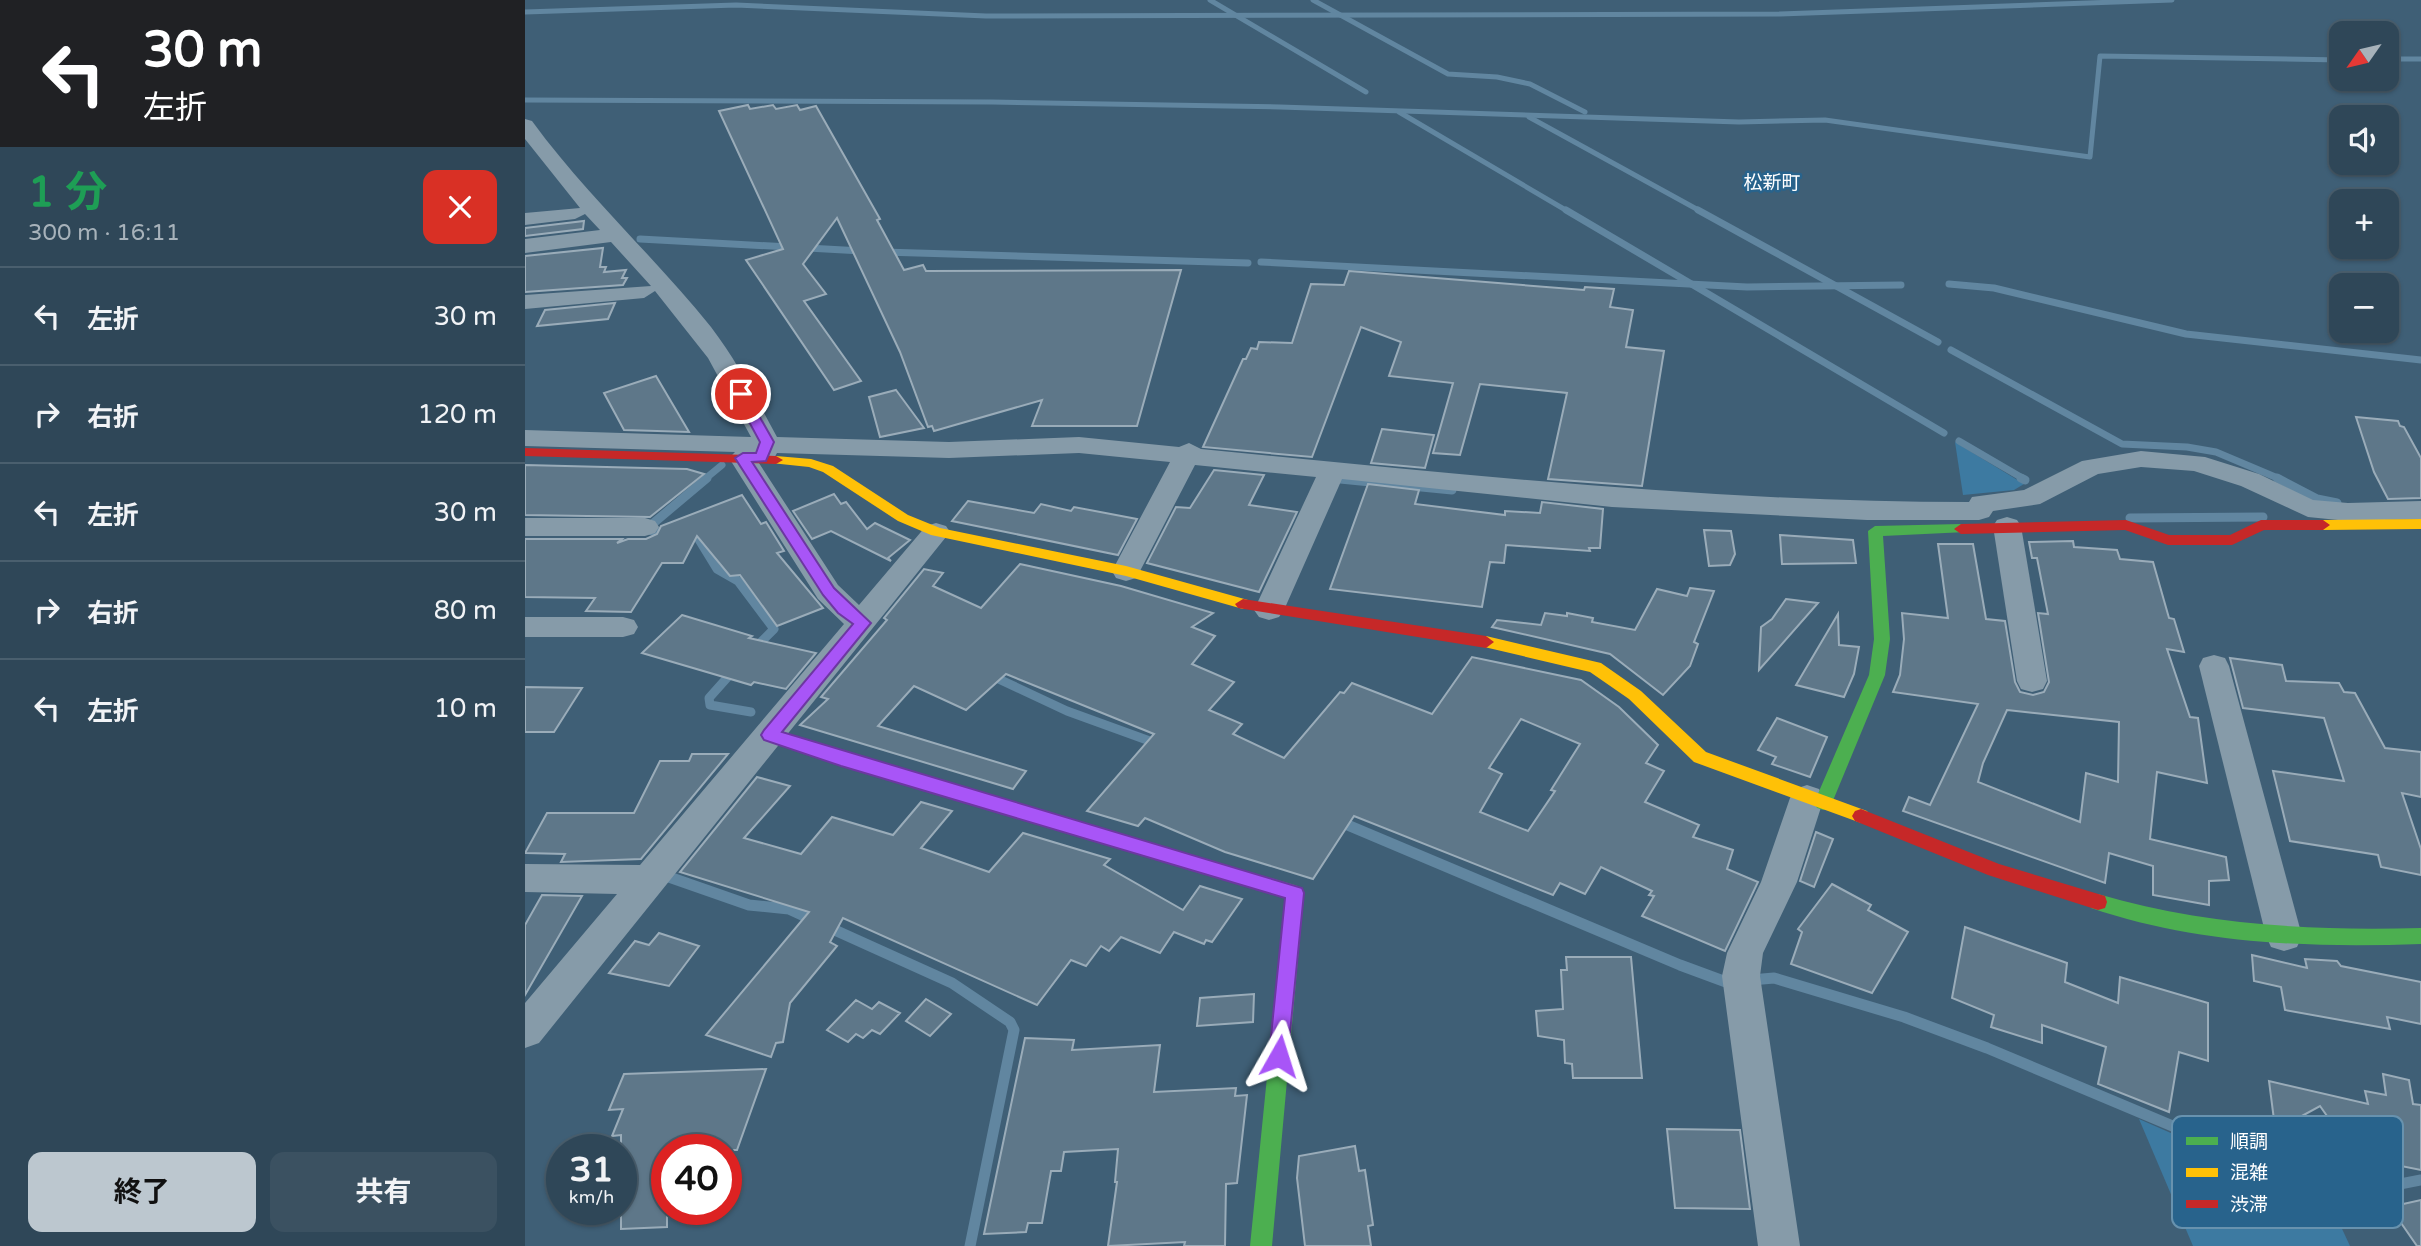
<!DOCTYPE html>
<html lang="ja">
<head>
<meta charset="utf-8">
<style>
	body { margin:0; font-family:"Varela Round","Noto Sans JP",sans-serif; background:#3b5161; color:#f1f3f6; height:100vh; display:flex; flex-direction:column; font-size:26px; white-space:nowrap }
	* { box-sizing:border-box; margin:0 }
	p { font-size:23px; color:#a7b2ba }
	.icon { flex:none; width:38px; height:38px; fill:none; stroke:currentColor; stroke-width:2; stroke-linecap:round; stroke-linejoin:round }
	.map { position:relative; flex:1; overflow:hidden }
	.details { display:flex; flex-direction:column; background:#2f4758; width:525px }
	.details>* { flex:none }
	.hud { background:#202124; color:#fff; overflow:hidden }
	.needle { width:46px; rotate:236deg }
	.tools { position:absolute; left:1804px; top:21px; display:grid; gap:14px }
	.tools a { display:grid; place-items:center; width:70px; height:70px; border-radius:14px; background:#2f4758; box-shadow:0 2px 5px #0004,0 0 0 2px #4a5f6e; font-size:35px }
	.speed { position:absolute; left:21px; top:1134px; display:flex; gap:14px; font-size:35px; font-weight:700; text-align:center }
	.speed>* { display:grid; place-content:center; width:91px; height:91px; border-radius:50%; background:#2f4758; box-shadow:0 2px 5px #0004,0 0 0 2px #4a5f6e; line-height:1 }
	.speed small { font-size:18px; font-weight:400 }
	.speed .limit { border:10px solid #d22; background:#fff; color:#111 }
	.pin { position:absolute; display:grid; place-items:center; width:60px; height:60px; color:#fff; margin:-30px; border:4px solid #fff; border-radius:50%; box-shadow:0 2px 7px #0007 }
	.me { position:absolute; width:77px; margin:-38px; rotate:6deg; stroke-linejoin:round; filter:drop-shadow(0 0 5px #0008) }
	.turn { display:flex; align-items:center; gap:24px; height:147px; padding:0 28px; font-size:32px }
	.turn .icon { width:91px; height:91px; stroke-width:2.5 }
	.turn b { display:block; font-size:49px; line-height:60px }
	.round { display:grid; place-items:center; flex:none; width:74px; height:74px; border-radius:14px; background:#3b5161 }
	.overview { display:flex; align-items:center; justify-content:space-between; height:119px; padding:0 28px }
	h1 { font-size:42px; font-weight:700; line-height:52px; color:#1e9e55 }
	.button { display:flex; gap:14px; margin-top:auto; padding:14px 28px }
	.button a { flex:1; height:80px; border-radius:14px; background:#bcc7cf; color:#111; font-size:28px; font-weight:700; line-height:80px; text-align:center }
	.button a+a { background:#3b5161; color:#f1f3f6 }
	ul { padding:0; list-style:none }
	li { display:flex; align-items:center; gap:21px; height:98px; padding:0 28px; border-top:2px solid #4a5f6e }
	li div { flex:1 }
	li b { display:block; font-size:26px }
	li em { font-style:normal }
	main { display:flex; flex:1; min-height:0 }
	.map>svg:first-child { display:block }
	.green { fill:#3d7aa1 }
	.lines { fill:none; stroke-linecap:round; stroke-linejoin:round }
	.stream-far3 { stroke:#6186a0; stroke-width:5 }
	.stream-far2 { stroke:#6186a0; stroke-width:7 }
	.stream-far1 { stroke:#6186a0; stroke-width:9 }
	.stream { stroke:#6186a0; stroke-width:11 }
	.building { fill:#5e7789; stroke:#9aacb9; stroke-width:2; fill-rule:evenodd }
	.street { fill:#869ba9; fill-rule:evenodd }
	.fast { fill:#4caf50; fill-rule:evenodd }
	.slow { fill:#ffc107; fill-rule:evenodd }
	.jam { fill:#c62828; fill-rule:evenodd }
	.route { fill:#a855f7; stroke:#6d37a1; stroke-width:2 }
	.labels { text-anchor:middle; stroke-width:5; stroke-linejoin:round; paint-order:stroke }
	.far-quarter-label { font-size:19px; fill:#fff; stroke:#28638c }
	.key { fill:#28638c; stroke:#6892ae; stroke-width:2 }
	.key-label { font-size:19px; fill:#fff }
</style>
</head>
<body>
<main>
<section class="details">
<div class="hud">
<div class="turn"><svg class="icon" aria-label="left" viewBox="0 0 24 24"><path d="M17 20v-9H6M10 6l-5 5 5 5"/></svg><div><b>30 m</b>左折</div></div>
</div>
<div class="overview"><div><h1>1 分</h1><p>300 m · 16:11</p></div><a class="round" style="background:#d93025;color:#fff"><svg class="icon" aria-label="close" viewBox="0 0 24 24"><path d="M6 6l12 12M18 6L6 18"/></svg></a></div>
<ul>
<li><svg class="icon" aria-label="left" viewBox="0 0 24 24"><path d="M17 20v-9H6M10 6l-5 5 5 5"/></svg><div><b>左折</b></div><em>30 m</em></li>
<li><svg class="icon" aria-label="right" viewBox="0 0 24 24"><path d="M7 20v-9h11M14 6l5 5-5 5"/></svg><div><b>右折</b></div><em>120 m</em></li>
<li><svg class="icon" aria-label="left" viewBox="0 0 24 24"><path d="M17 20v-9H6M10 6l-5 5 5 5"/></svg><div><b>左折</b></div><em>30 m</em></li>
<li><svg class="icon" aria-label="right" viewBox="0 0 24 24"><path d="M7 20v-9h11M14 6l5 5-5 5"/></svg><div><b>右折</b></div><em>80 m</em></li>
<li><svg class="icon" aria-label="left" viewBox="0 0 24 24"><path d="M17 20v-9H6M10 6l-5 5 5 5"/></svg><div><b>左折</b></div><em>10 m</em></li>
</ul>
<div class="button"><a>終了</a><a>共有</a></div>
</section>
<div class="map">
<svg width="1896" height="1246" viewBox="0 0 1896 1246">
	<rect width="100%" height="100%" fill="#3f5f76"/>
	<!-- green -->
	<g class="green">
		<path d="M1430 442 1499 484 1489 490 1438 495Z"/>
		<path d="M1614 1119 1805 1203 1825 1246H1668Z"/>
	</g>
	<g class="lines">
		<!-- stream-far3 -->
		<g class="stream-far3">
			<path d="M685 0 841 92"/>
			<path d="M788 0 923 74 972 77 1005 84 1060 112"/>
			<path d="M0 12 211 5 461 16 1255 14 1647 0"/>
			<path d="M1862 59H1896"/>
			<path d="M0 100 467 102 755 107 1214 122 1300 120 1565 157 1575 56 1816 60"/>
			<path d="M874 112 1044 212"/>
			<path d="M1004 117 1177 212"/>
		</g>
		<!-- stream-far2 -->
		<g class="stream-far2">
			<path d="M1041 210 1419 433"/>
			<path d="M1173 210 1413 342"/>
			<path d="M115 239 337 251"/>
			<path d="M358 252 723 263"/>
			<path d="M736 262 1222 287 1376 285"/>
			<path d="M1424 284 1469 288 1661 334 1896 360"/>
			<path d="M1426 350 1597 444 1662 447 1691 452 1755 479"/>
			<path d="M1434 441 1499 479"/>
			<path d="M805 478 818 479"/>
			<path d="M180 479 197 465"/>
		</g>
		<!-- stream-far1 -->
		<g class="stream-far1">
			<path d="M805 478 927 490"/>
			<path d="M1496 478 1500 480"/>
			<path d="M1752 478 1792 499 1812 503"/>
			<path d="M1605 518 1738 517"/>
			<path d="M145 533 127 531 125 526 182 478"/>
			<path d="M163 535 173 538 192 569 213 581 249 629 231 647"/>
			<path d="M209 670 184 698 185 705 226 712"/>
			<path d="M465 675 542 711 633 744"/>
		</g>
		<!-- stream -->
		<g class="stream">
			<path d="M813 821 1155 965 1201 982 1208 981"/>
			<path d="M141 876 224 905 264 909 290 921"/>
			<path d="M303 927 427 983 485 1022 489 1030 445 1246"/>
			<path d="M1226 980 1249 978 1379 1017 1462 1048 1814 1196 1896 1180"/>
		</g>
	</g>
	<!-- building -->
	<g class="building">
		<path d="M223 105 225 109 248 105 251 109 272 105 275 110 291 106 355 219 352 220 379 270 398 265 401 271 656 270 612 426H507L517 400 409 431 407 426 403 427 375 352 312 218 278 264 301 294 279 301 336 381 309 390 221 260 258 249 194 111Z"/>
		<path d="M59 221 58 229 0 236V228Z"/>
		<path d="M78 248 75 267H81L79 272 101 270 97 278H102L98 285 0 292V256Z"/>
		<path d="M824 271 1059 290 1060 287 1089 289 1085 307 1108 310 1101 347 1139 351 1117 486 1023 479 1042 393 955 384 935 455 908 453 928 383 864 376 876 342 836 327 787 457 678 447 718 359H721L726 348 732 349 734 342 767 343 786 284 819 285Z"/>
		<path d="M90 303 83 319 12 326 20 310Z"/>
		<path d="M131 376 164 432 99 430 79 393Z"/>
		<path d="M371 390 399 428 355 437 344 397Z"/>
		<path d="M1831 417 1873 421 1875 426 1879 427 1896 458V498L1863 499 1849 472Z"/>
		<path d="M857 429 909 435 900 468 846 463Z"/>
		<path d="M0 465 162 469 179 474 125 517 0 515Z"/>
		<path d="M689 470 739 475 724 505 772 512 734 592 622 563 651 507 665 508Z"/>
		<path d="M843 484 894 490 890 504 980 515V511L1015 513 1017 502 1078 509 1075 548H1064L1065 551 981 545 979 563 965 562 957 607 805 589Z"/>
		<path d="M309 494 316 504 321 502 342 529 350 523 385 540 363 558 366 561 306 531 287 539 268 511Z"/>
		<path d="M217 495 236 524 241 522 259 551 252 553 298 608 252 626 215 575 205 576 172 536 158 563H137L106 612 61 611 70 598 0 597V539H97L92 543 103 539H121L132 534 136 526Z"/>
		<path d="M443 501 509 513 516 504 546 511 549 507 612 519 593 555 427 521Z"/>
		<path d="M1179 530 1206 531 1210 554 1205 565 1184 566Z"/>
		<path d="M1255 535 1328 540 1331 563 1257 564Z"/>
		<path d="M1548 541 1549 547 1592 550 1595 559 1628 562 1644 618 1649 619 1659 652 1642 649 1665 717 1673 718 1682 783 1632 772 1625 839 1701 857 1704 880 1684 881V905L1628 895V866L1584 853 1580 883 1378 811 1384 797 1405 805 1453 704 1368 692 1375 675 1379 639 1377 613 1423 618 1413 544H1448L1461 619 1480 621 1490 682 1495 692 1508 695 1519 692 1524 682 1513 613 1523 614 1512 558H1507L1504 542ZM1482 710 1594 722 1593 782 1561 773 1555 822 1453 782 1458 763Z"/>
		<path d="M495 564 596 586 688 613 667 627 690 636 667 664 709 682 684 710 717 724 708 734 759 758 815 692 819 693 827 683 907 714 947 657 1056 680 1094 707 1133 745 1121 763 1139 771 1120 802 1174 825 1168 837 1208 850 1202 869 1233 882 1200 951 1117 916 1129 896 1124 895 1127 891 1076 867 1060 894 1035 883 1028 895 829 816 788 879 700 852 620 818 613 826 562 811 629 734 481 674 441 710 389 686 353 726 501 771 488 789 275 725 303 699 296 697 362 620 359 618 399 569 418 573 408 586 456 608ZM996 719 1055 744 1026 790 1030 791 1003 831 955 812 977 774 964 768Z"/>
		<path d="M1165 588 1189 591 1169 642 1173 644 1165 666 1138 695 1085 654 967 627 972 620 1016 625 1020 613 1042 616V613L1068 618 1067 622 1110 630 1132 589 1162 596Z"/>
		<path d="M1261 599 1293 603 1234 670 1236 627 1247 619Z"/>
		<path d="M1313 614 1314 645 1334 647 1329 674 1319 697 1271 685Z"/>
		<path d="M157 615 227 636 224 638 291 653 261 689 229 682 226 685 117 653Z"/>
		<path d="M1705 658 1757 665 1761 681 1814 683 1819 692 1830 693 1860 748 1896 752V797L1877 793 1896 849V875L1856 867 1853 855 1765 841 1748 771 1819 781 1799 718 1718 708Z"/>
		<path d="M0 687 57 688 29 732H0Z"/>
		<path d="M1252 718 1302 737 1285 777 1247 764 1251 757 1233 750Z"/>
		<path d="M167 754H203L116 859 36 862 40 854 0 853 22 813H109L135 761H164Z"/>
		<path d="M232 777 265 786 219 838 276 854 307 817 368 835 396 802 427 811 396 848 464 872 498 833 585 859 579 865 658 910 675 886 717 899 687 942 681 940 679 944 649 932 635 953 596 937 584 951 576 946 561 966 546 960 512 1005 318 918 305 942 312 946 265 1003 258 1042 251 1043 246 1057 181 1035 284 912 155 872Z"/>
		<path d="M1291 832 1308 839 1289 887 1275 881Z"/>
		<path d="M1307 884 1346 905 1343 910 1383 932 1347 993 1266 964 1277 932 1273 929Z"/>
		<path d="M17 895 57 896 0 995V925Z"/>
		<path d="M1440 927 1542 963 1540 982 1593 1003 1595 977 1683 1003V1061L1654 1052 1644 1112 1573 1084 1581 1047 1517 1025V1043L1466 1027 1469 1015 1427 998Z"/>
		<path d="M134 933 174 946 144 986 84 973 110 941 124 945Z"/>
		<path d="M1727 955 1782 968 1780 959 1812 961 1816 966 1896 982V1024L1862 1017 1865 1029 1760 1010 1756 987 1729 981Z"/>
		<path d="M1041 957H1106L1117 1078H1048L1047 1064 1040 1063 1039 1040 1013 1036 1011 1011 1038 1009 1036 970H1042Z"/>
		<path d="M729 994 728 1022 672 1026 675 998Z"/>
		<path d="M401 999 426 1014 405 1036 381 1021Z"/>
		<path d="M331 1000 347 1009 354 1002 375 1013 355 1034 347 1030 338 1038 331 1034 323 1042 302 1030Z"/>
		<path d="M500 1038 549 1040 547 1050 635 1045 629 1092 711 1088 710 1096 722 1095 712 1183 701 1184 700 1246H659L660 1242 583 1246 592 1182H590L593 1149 539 1152 536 1171H526L517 1223H503L501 1232 459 1234Z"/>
		<path d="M241 1069 212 1150H142V1227L96 1229V1135L87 1136 98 1109 84 1110 99 1074Z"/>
		<path d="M1858 1074 1884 1080 1888 1104 1896 1105V1170L1856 1162 1855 1157 1826 1150 1795 1106 1775 1117 1795 1157 1792 1180 1749 1160 1752 1143 1744 1081 1843 1104 1840 1091 1861 1095Z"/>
		<path d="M1142 1129 1215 1130 1225 1209 1150 1208Z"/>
		<path d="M830 1146 834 1171 840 1170 848 1225 843 1226 846 1246H780L772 1178 774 1156Z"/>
		<path d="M1896 1200V1246H1892L1865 1207Z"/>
	</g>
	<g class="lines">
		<!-- street -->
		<g class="street">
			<path d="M0 119 7 121C61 195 129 256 186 327 212 361 232 400 252 437L424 442 554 437 654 447 664 443 676 449C932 474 1187 502 1444 502L1447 497 1499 490 1557 461 1616 451 1680 457 1734 474 1788 500 1823 503 1896 501V519L1823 521 1783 517 1716 486 1669 471 1616 467 1573 474 1515 504 1468 511 1464 517 1454 520H1342L1087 507 817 479 759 610 754 617 744 620 734 617 729 610 791 477 670 465 615 571 611 578 601 581 591 578 587 571 645 462 554 453 424 458 252 453 248 460H232L313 585 334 605 401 526 411 523 421 526 425 532 14 1043 0 1048V1003L92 894 0 892V864L115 865 319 624 293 599 204 458 210 452 0 446V430L226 437 183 358 130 291 119 298 0 309V295L126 286 86 242 0 253V239L75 230 60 214 50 219 0 225V213L55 208 0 139Z"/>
			<path d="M1482 517 1492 520 1496 526 1522 681 1518 689 1507 692 1496 689 1492 681 1468 526 1472 520Z"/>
			<path d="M0 518H120L130 521 134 527 130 533 120 536H0Z"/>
			<path d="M0 617H98L109 620 113 627 109 634 98 637H0Z"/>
			<path d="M1689 655 1700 658 1704 666 1777 936 1772 947 1759 951 1746 947 1741 936 1674 666 1678 658Z"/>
			<path d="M1282 785 1294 789 1299 798 1272 882 1238 953 1235 976 1275 1246H1233L1197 976 1202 953 1236 882 1265 798 1270 789Z"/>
		</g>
		<!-- fast -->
		<g class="fast">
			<path d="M1436 524 1441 526 1443 529 1441 532 1358 536 1365 639 1360 675 1307 803 1304 808 1298 810 1292 808 1289 803 1344 675 1349 639 1343 531 1350 526Z"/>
			<path d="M655 852 770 885 777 888 779 893 747 1246H725L760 898 649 864 646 859 649 854Z"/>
			<path d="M1573 894C1679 925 1786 931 1896 928V944C1785 948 1672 944 1566 908L1564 902 1566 896Z"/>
		</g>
		<!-- slow -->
		<g class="slow">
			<path d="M251 456 286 459 308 466 383 515 415 528 601 566 723 600 726 604 718 609 601 576 406 535 373 521 298 472 284 467 246 463 244 460 246 457Z"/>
			<path d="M1896 519V529L1798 530 1791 525 1798 520Z"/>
			<path d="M961 636 1076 663 1116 691 1181 752 1342 811 1345 816 1342 821 1336 823 1169 762 1104 699 1065 672 955 646 953 642 955 638Z"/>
			<path d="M245 729 655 852 661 854 664 859 661 864 655 866 239 740 237 735 239 730Z"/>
		</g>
		<!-- jam -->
		<g class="jam">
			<path d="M0 448 251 456 258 460 251 464 0 456Z"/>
			<path d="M1601 520 1644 535H1705L1736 520H1798L1805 525 1798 530H1739L1707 545H1643L1600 530 1436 534 1429 529 1436 524Z"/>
			<path d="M718 599 961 636 969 642 961 648 713 608 710 604Z"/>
			<path d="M1336 809 1474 864 1580 896 1582 902 1580 908 1573 910 1463 875 1330 821 1327 816 1330 811Z"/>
		</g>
	</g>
	<!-- route -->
	<path class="route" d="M211 391H220L249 442 241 461 227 462 309 588 346 623 257 732 777 888 779 893 762 1063 754 1066 747 1063 744 1056 760 898 316 766 239 740 236 735 239 730 328 624 313 613 298 595 210 458 218 453H231L235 442 209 394Z"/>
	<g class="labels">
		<!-- far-quarter labels -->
		<g class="far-quarter-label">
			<text x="1247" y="189">松新町</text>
		</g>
	</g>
	<!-- legend -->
	<rect x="1647" y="1116" width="231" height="112" rx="10" class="key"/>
	<rect x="1661" y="1137" width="32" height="8" fill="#4caf50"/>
	<rect x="1661" y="1168" width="32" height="9" fill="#ffc107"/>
	<rect x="1661" y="1200" width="32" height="8" fill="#c62828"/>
	<g class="key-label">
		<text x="1705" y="1148">順調</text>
		<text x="1705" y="1179">混雑</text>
		<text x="1705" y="1211">渋滞</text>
	</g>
</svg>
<div class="tools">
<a><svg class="needle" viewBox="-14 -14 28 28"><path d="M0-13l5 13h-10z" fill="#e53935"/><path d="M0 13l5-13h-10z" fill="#a7b2ba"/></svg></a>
<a><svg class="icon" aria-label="sound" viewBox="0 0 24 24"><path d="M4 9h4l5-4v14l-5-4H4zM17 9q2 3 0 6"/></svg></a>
<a>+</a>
<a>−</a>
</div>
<div class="speed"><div>31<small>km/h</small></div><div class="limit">40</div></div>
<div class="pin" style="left:216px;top:394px;background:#d93025"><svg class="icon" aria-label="arrive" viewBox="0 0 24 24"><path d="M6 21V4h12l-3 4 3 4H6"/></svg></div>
<svg class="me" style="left:754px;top:1056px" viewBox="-20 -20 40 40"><path d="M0-17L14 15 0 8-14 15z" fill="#a855f7" stroke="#fff" stroke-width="4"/></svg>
</div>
</main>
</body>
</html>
